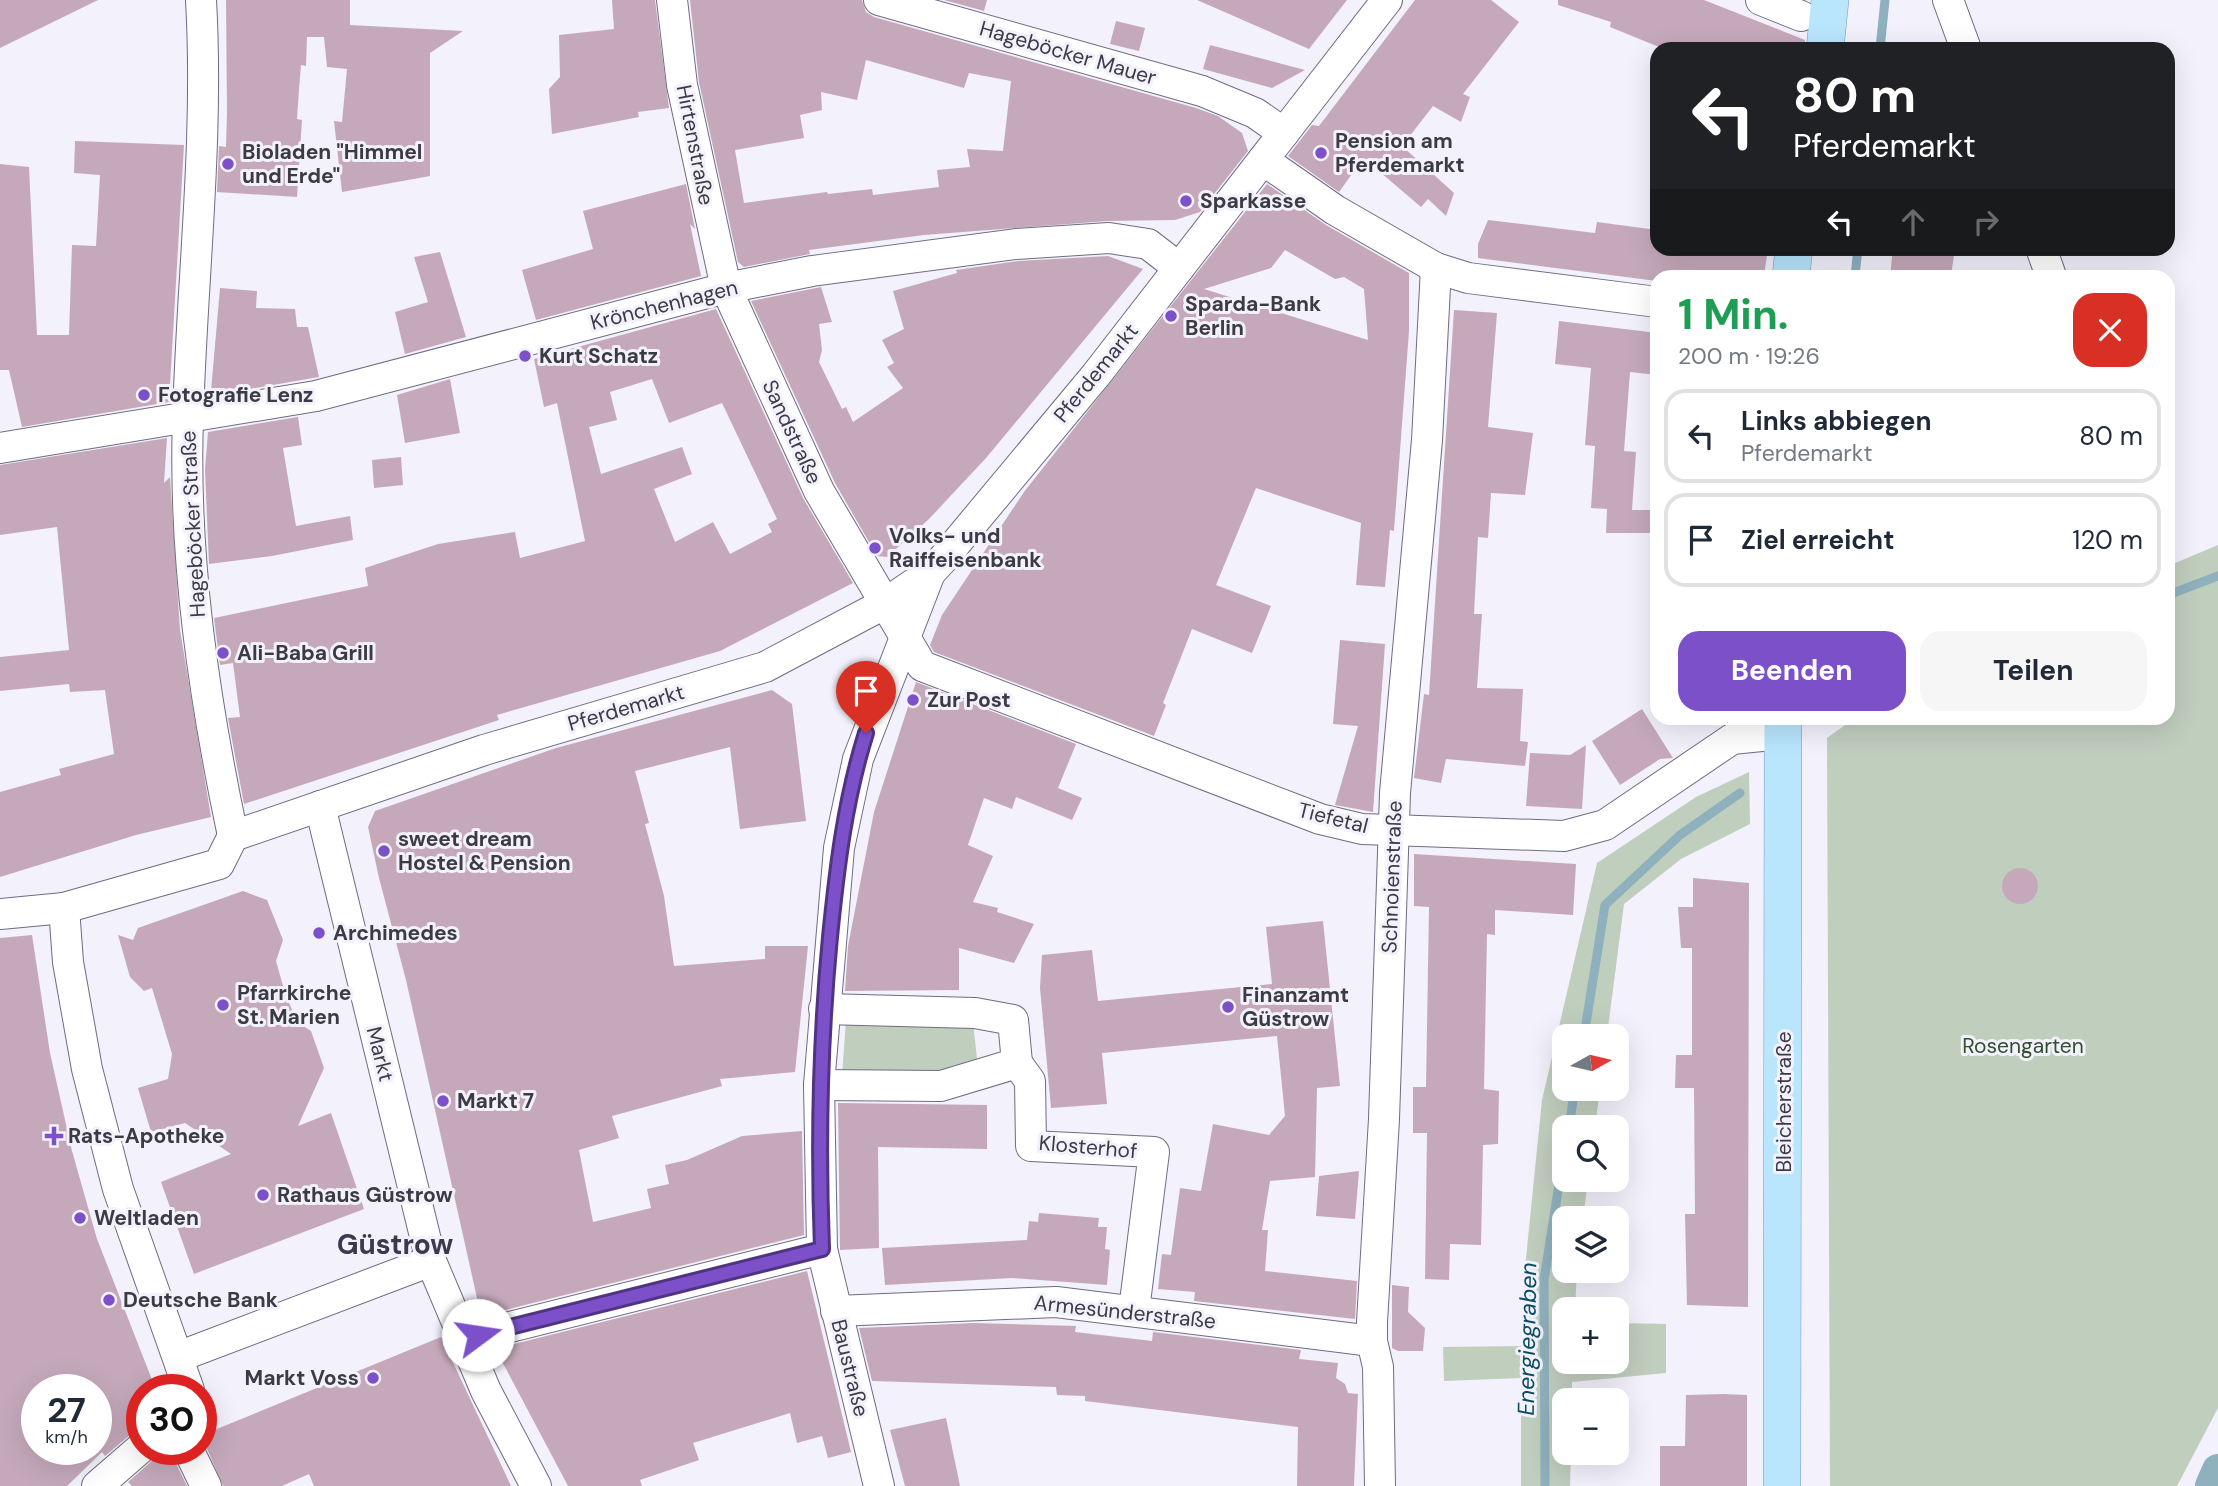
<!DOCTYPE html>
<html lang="de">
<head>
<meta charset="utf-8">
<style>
	body { margin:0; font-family:"DM Sans",sans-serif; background:#f6f6f7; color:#1f2937; height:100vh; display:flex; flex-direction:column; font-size:26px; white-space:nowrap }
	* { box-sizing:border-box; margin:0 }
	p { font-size:23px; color:#747a83 }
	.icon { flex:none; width:38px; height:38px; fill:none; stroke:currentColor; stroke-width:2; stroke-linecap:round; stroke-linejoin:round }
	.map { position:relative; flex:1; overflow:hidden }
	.details { position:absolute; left:1650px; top:270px; width:525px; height:455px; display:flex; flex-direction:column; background:#fff; border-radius:21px; box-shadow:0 7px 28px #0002 }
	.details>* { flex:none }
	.top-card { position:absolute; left:1650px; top:42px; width:525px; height:214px; border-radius:21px; box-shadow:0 7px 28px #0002; background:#202124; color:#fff; overflow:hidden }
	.needle { width:46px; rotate:82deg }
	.fabs { position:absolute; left:1552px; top:1024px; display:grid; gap:14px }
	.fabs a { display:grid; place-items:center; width:77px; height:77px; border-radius:14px; background:#fff; box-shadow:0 7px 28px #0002; font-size:35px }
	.speed { position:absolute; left:21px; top:1374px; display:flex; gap:14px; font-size:35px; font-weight:700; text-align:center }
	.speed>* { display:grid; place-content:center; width:91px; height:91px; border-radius:50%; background:#fff; box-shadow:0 7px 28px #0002; line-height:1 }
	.speed small { font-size:18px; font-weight:400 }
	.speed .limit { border:10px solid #d22; background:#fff; color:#111 }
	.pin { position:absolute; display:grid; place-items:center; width:60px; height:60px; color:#fff; margin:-72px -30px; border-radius:50% 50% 50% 0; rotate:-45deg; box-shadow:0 0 7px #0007 }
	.pin .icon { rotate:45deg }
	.me { position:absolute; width:77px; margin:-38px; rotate:76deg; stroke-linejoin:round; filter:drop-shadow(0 0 5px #0008) }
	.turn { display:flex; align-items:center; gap:24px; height:147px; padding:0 28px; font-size:32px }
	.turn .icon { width:91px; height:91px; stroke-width:2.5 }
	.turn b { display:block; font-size:49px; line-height:60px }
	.lanes { display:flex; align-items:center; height:66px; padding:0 28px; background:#0003; justify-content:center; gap:35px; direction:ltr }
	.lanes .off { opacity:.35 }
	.round { display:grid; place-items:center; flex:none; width:74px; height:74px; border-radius:21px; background:#f6f6f7 }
	.overview { display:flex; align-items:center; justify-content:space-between; height:119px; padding:0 28px }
	h1 { font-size:42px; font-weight:700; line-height:52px; color:#1e9e55 }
	.cta { display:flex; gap:14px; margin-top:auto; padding:14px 28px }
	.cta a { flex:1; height:80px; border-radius:21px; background:#7b50c9; color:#fff; font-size:28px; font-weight:700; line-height:80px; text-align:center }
	.cta a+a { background:#f6f6f7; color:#1f2937 }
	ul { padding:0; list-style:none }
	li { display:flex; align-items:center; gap:21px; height:94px; margin:0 14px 10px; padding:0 14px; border:4px solid #e0e1e3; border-radius:21px }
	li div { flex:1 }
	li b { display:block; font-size:26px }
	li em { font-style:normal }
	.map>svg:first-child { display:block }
	.green { fill:#c0cebe }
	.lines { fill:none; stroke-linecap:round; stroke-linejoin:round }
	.stream { stroke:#8fb0bd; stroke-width:9 }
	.canal { stroke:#8fb0bd; stroke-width:32 }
	.building { fill:#c5a9bb; fill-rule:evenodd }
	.minor-casing { stroke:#6f6b83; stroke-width:32 }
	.major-casing { stroke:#6f9dbc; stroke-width:38 }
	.minor { stroke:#fff; stroke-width:30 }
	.major { stroke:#b9e5fd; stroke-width:37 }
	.route-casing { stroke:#503483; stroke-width:18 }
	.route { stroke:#7b50c9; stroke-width:12 }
	.poi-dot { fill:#7b50c9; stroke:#f2f1fc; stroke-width:2.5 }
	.labels { text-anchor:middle; stroke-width:6; stroke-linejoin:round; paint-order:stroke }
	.street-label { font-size:21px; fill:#3c3a45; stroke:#f2f1fc }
	.poi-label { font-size:21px; font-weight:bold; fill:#3c3a45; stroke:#f2f1fc; text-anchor:start }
	.park-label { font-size:21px; fill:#304f2a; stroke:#f2f1fc }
	.water-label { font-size:23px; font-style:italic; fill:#084d62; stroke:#f2f1fc }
	.district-label { font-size:28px; font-weight:bold; fill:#3c384d; stroke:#f2f1fc }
</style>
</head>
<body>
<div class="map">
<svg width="2218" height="1486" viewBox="0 0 2218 1486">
	<rect width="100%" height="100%" fill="#f2f1fc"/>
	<!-- green -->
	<g class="green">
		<path d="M2218 545V1408L2177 1486H1830L1827 738 1855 718H2168V566Z"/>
		<path d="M1749 772 1750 824 1681 859 1624 904 1607 1036H1564V1088L1600 1089 1595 1127H1564V1180H1588L1583 1218H1564V1270L1577 1271 1575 1309H1564V1362H1617V1323L1666 1324V1373L1572 1382V1400H1564V1452L1571 1453 1570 1486H1521V1378L1444 1381 1443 1347 1524 1346V1278L1542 1100 1597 863 1696 797Z"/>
		<path d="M846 1020 973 1023 978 1067 951 1076H842Z"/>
	</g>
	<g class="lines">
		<!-- stream -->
		<g class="stream">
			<path d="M1880 49 1885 0"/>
			<path d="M1855 276 1858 248"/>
			<path d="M2168 595 2218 576"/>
			<path d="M1584 1036 1605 905 1680 835 1740 793"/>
			<path d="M1569 1127 1575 1088"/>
			<path d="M1545 1486 1544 1280 1564 1152"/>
		</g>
		<!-- canal -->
		<path class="canal" d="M2211 1486 2218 1470"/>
	</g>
	<!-- building -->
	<g class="building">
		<path d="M0 0H98L0 48Z"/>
		<path d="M226 0H350V25L463 31 430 53V176L342 192 334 121 342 122 347 69 327 67 324 37H307L306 66 301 65 299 89 297 119 302 120 297 197 217 192 219 146 226 147 227 114Z"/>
		<path d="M612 0H655L669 108 638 112 639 117 552 134 549 89 560 77 559 35 614 29Z"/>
		<path d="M690 0H862L866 12 874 17 1196 108 1218 116 1242 133 1248 151 1200 212 1175 220 1108 221 924 235 809 250 810 254 744 267 738 262 699 82ZM866 60 964 88 969 73 1011 81 1003 151 967 149 970 167 937 170 939 187 873 195 872 189 828 194 827 192 744 203 735 150 804 138 800 115 822 110 821 92 857 100Z"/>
		<path d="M944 0H987L984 11Z"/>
		<path d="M1197 0H1347L1309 49Z"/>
		<path d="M1415 0H1491L1519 22 1463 94 1470 97 1461 122 1433 106 1402 146 1454 193 1446 216 1428 199 1421 207 1373 166 1365 174 1357 167 1339 192 1288 156 1312 125 1319 126Z"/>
		<path d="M1558 0H1704L1805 40 1804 49H1664L1610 27 1611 22 1558 5Z"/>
		<path d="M1116 21 1145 28 1139 51 1110 44Z"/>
		<path d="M1210 45 1305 70 1272 88 1203 69Z"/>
		<path d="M75 141 184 145 169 402 22 427 9 370H0V164L29 167 37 335H69L72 245 96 246 100 175 74 173Z"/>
		<path d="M686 184 695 229 690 224 701 276 536 320 522 270 593 249 583 211Z"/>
		<path d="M1267 184 1326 225 1409 273V331L1394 531 1390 530 1385 587 1356 585 1361 523 1256 488 1216 585 1271 606 1252 653 1192 629 1163 703 1166 705 1154 736 934 652 930 645 942 615 1024 492ZM1285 250 1335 279 1344 277 1364 289 1368 340 1204 289 1271 268Z"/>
		<path d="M1488 220 1595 233 1597 222 1657 230V248H1768L1764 276H1657V281L1478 258V244Z"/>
		<path d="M1893 248H1955L1951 276H1890Z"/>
		<path d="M440 252 466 337 405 354 395 312 428 302 414 257Z"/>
		<path d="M1108 256 1143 269 986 458 929 519 887 557 877 556 835 483 751 301 821 287 832 322 819 324 822 350 819 362 842 409 846 407 853 422 903 388 887 367 894 363 882 340 904 329 893 291 957 273 956 270 1018 261Z"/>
		<path d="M220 288 257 291 256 308 295 309 297 327H308L319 377 215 395 211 391Z"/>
		<path d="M716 309 803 498 853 583 720 651 497 715 499 720 244 804 228 718 240 717 233 663 220 665 214 618 368 586 365 568 438 544 515 532 520 558 585 541 557 403 544 407 534 359ZM652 379 669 423 722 403 777 519 768 524 772 532 730 554 713 522 675 542 654 489 692 474 682 447 601 474 589 427 617 420 610 392Z"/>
		<path d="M1454 310 1497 313 1488 427 1533 433 1525 495 1491 493 1488 538 1478 537 1474 614H1482L1477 688 1523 689 1520 741 1528 742 1525 766 1446 759 1441 783 1414 778 1424 694 1429 695Z"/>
		<path d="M1559 321 1657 333V375L1630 372 1624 451 1636 452 1632 510H1657V533H1606L1607 509 1591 508 1595 446 1585 445 1591 368 1555 364Z"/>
		<path d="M450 379 460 433 405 443 397 395Z"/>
		<path d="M298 417 302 445 283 448 296 526 350 516 353 540 272 556 209 564 205 470 208 432Z"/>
		<path d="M167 438 164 483 170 477 180 630 211 817 136 835 0 877V792L61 775 59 769 114 754 105 690 70 692 69 684 0 691V657L69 650 57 527 0 535V465Z"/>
		<path d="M401 457 403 485 374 488 372 460Z"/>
		<path d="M1340 640 1385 644 1373 812 1335 805 1358 726 1333 724Z"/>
		<path d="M916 682 1076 744 1058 788 1082 798 1072 820 1016 797 1012 809 984 798 968 845 993 856 973 902 998 908 997 912 1034 924 1014 963 959 948V990L845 991 848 946 874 812Z"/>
		<path d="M772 690 792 704 806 821 740 829 730 747 635 771 649 823 645 824 664 896 674 966 765 959V946H808L795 1072 720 1079 722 1086 612 1116 619 1138 579 1150 593 1222 651 1208 647 1189 669 1184 665 1165 687 1160 742 1136 802 1131 804 1235 481 1316 406 980 379 878 368 827 375 811 556 748Z"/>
		<path d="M1642 709 1673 758 1660 759 1620 785 1592 741Z"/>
		<path d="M1586 745 1582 809 1526 806 1530 753 1570 755Z"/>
		<path d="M1414 854 1576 864 1573 915 1495 910V935L1487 934 1484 1089 1499 1091 1498 1144 1483 1145 1481 1245 1450 1244 1449 1280 1425 1279 1427 1133H1413V1087H1426L1429 907 1414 906Z"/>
		<circle cx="2020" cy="886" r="18"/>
		<path d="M1693 878 1749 883 1748 1307 1687 1305 1685 1214H1695L1694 1088H1675L1676 1055H1692V948H1681L1678 907H1693Z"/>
		<path d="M243 891 267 900 283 940 276 961 285 993 297 1022 311 1031 324 1068 298 1126 331 1113 364 1209 194 1274 161 1182 231 1154 185 1123 151 1132 138 1088 168 1079 172 1054 152 988 144 991 130 977 118 935 133 940 138 928Z"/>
		<path d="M1323 921 1340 1086 1317 1088 1315 1177 1270 1181 1262 1230H1268L1265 1271 1357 1281 1355 1319 1194 1301 1195 1292 1158 1289 1162 1254 1171 1255 1180 1188 1201 1191 1213 1124 1269 1135 1285 1116 1277 1036 1102 1053 1107 1104 1051 1108 1040 988 1042 955 1092 950 1098 1001 1272 984 1266 927Z"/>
		<path d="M32 935 50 1053 72 1151 97 1239 156 1390H142V1430L131 1434 105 1456 102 1452 67 1486H0V938ZM37 1390H96V1446L99 1449H37Z"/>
		<path d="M838 1103 987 1105V1149L878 1147 879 1248 840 1250Z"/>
		<path d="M1359 1171 1355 1219 1316 1216 1319 1176Z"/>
		<path d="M1039 1213 1099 1218 1098 1227H1107L1105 1249 1110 1250 1107 1285 1012 1278 885 1285 882 1248 1027 1240 1029 1221 1038 1222Z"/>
		<path d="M807 1271 851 1452 828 1458 822 1436 797 1443 790 1413 693 1443 699 1460 640 1480 642 1486H568L497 1352 498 1348Z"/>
		<path d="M1392 1285 1409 1287 1408 1312 1425 1328 1423 1351H1398L1392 1348Z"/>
		<path d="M974 1323 1076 1326 1075 1332 1152 1341 1153 1332 1301 1350 1299 1359 1338 1363 1336 1378 1345 1384 1348 1393 1358 1394 1354 1486H1297L1298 1427 1085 1401V1396L1057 1395 1056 1387 872 1381 859 1328Z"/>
		<path d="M441 1337 511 1486H314L309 1474 282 1486H223L205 1444 207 1433Z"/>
		<path d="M1724 1394 1747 1395V1486H1660V1446H1685L1686 1395Z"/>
		<path d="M946 1418 960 1486H905L890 1430Z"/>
		<path d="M159 1449H169L187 1486H132L128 1482 153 1460Z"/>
	</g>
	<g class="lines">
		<!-- minor casing -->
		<g class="minor-casing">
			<g id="minor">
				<path d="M201 0C209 140 192 278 188 417 183 558 204 699 233 836"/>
				<path d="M672 0 682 85 726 288 819 491 922 666 1320 819 1362 829 1564 836 1605 825 1732 739 1783 734"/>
				<path d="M879 0 1202 91 1255 113 1284 133"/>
				<path d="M1761 0 1801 16"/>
				<path d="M1948 0 1966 49"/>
				<path d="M1263 160 1335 210 1436 268 1468 278 1657 302"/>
				<path d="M2041 248 2051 276"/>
				<path d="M0 448 316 396 726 288 812 271 1016 244 1109 238 1148 244 1179 268"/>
				<path d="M320 806 431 1261 486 1391 536 1486"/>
				<path d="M64 908 68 962 87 1069 118 1189 189 1390"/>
				<path d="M0 914 64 908 219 864 233 836 484 750 765 667 884 604 930 573 942 560 1096 375 1387 0"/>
				<path d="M1017 1063 1030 1081 1031 1146 1154 1152 1134 1310"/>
				<path d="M819 1085 941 1086 1017 1063 1013 1020 975 1013 824 1009"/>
				<path d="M836 1311 1056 1302 1372 1341"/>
				<path d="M463 1341 478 1335 822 1249"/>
				<path d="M178 1357 431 1261"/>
				<path d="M188 1449 206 1486"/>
				<path d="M97 1486 142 1447"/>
				<path d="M879 1486 822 1249 819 1085 839 848 858 759 930 573"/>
				<path d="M1380 1486 1378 1367 1372 1341V1322L1384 1119 1395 793 1427 440 1436 268"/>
			</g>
		</g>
		<!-- major casing -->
		<g class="major-casing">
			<g id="major">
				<path d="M1825 49 1830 0"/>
				<path d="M1791 276 1794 248"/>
				<path d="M1782 1486 1783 718"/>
			</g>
		</g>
		<!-- minor -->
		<use href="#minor" class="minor"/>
		<!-- major -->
		<use href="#major" class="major"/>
	</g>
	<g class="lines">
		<!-- route casing -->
		<g class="route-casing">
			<path id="route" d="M478 1335 822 1249C818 1144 820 1041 830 937 837 867 845 800 866 733"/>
		</g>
		<!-- route -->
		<use href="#route" class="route"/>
	</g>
	<!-- markers -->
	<g class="poi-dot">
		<circle cx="1321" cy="153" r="7"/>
		<circle cx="228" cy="164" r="7"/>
		<circle cx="1186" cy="201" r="7"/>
		<circle cx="1171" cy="316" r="7"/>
		<circle cx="525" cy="356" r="7"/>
		<circle cx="144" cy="395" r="7"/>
		<circle cx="875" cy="548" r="7"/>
		<circle cx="223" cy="653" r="7"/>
		<circle cx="913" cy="700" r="7"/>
		<circle cx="384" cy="851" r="7"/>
		<circle cx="319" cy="933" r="7"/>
		<circle cx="223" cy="1005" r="7"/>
		<circle cx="1228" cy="1007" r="7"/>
		<circle cx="443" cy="1101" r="7"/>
		<path d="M50.5 1125.5h7v7h7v7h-7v7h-7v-7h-7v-7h7z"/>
		<circle cx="263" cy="1195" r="7"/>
		<circle cx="80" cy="1218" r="7"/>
		<circle cx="109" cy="1300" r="7"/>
		<circle cx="373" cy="1378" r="7"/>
	</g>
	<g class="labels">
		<!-- street labels -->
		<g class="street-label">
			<text transform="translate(1068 53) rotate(16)" y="7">Hageböcker Mauer</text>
			<text transform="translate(695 145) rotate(79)" y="7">Hirtenstraße</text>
			<text transform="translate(664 305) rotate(-14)" y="7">Krönchenhagen</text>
			<text transform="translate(1096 373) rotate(-51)" y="7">Pferdemarkt</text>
			<text transform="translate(792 432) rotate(65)" y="7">Sandstraße</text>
			<text transform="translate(193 524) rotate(-93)" y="7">Hageböcker Straße</text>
			<text transform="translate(626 708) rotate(-16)" y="7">Pferdemarkt</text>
			<text transform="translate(1333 818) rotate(14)" y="7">Tiefetal</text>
			<text transform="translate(1392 877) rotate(-88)" y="7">Schnoienstraße</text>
			<text transform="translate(380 1054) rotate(76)" y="7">Markt</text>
			<text transform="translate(1784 1102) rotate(-90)" y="7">Bleicherstraße</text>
			<text transform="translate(1088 1147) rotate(5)" y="7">Klosterhof</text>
			<text transform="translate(1125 1312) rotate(6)" y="7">Armesünderstraße</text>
			<text transform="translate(850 1368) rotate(76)" y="7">Baustraße</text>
		</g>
		<!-- poi labels -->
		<g class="poi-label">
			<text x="1335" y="148">Pension am<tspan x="1335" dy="24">Pferdemarkt</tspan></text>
			<text x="242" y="159">Bioladen "Himmel<tspan x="242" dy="24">und Erde"</tspan></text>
			<text x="1200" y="208">Sparkasse</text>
			<text x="1185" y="311">Sparda-Bank<tspan x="1185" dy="24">Berlin</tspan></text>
			<text x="539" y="363">Kurt Schatz</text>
			<text x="158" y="402">Fotografie Lenz</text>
			<text x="889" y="543">Volks- und<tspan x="889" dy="24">Raiffeisenbank</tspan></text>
			<text x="237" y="660">Ali-Baba Grill</text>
			<text x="927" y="707">Zur Post</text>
			<text x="398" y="846">sweet dream<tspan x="398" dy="24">Hostel &amp; Pension</tspan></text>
			<text x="333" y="940">Archimedes</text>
			<text x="237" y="1000">Pfarrkirche<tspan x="237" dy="24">St. Marien</tspan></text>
			<text x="1242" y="1002">Finanzamt<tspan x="1242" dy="24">Güstrow</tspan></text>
			<text x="457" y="1108">Markt 7</text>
			<text x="68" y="1143">Rats-Apotheke</text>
			<text x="277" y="1202">Rathaus Güstrow</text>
			<text x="94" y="1225">Weltladen</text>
			<text x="123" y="1307">Deutsche Bank</text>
			<text x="359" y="1385" text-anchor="end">Markt Voss</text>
		</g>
		<!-- park labels -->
		<g class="park-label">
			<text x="2023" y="1053">Rosengarten</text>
		</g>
		<!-- water labels -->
		<g class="water-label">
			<text transform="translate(1527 1339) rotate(-89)" y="8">Energiegraben</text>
		</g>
		<!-- district labels -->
		<g class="district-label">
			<text x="395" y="1254">Güstrow</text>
		</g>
	</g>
</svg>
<div class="fabs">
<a><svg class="needle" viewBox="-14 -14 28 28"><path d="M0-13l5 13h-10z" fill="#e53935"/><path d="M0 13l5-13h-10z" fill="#747a83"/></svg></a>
<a><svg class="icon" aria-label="search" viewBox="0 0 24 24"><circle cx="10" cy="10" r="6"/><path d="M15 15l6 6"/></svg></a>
<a><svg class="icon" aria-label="layers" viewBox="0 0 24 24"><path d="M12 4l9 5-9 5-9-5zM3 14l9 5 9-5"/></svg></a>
<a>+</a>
<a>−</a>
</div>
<div class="speed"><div>27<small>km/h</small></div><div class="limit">30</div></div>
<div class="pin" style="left:866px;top:733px;background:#d93025"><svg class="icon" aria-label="arrive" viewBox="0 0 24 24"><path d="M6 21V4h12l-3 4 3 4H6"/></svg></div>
<svg class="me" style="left:478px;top:1335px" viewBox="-20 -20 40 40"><circle r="19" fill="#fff"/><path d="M0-13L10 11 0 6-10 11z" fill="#7b50c9"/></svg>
<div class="top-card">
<div class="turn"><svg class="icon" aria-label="left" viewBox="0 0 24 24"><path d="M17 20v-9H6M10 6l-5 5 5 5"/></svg><div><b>80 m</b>Pferdemarkt</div></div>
<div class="lanes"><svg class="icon" aria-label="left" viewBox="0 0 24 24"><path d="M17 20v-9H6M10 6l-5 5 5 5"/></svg><svg class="icon off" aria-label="ahead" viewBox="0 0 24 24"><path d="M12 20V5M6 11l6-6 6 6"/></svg><svg class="icon off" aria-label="right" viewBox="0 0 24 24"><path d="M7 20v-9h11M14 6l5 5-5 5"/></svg></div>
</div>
<section class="details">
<div class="overview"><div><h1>1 Min.</h1><p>200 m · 19:26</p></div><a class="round" style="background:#d93025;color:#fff"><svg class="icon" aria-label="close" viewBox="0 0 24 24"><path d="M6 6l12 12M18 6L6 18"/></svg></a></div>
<ul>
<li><svg class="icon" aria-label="left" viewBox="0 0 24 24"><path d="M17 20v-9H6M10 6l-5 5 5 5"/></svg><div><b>Links abbiegen</b><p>Pferdemarkt</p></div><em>80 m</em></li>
<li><svg class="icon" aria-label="arrive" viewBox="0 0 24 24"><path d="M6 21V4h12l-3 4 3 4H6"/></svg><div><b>Ziel erreicht</b></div><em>120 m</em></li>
</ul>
<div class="cta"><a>Beenden</a><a>Teilen</a></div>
</section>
</div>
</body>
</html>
